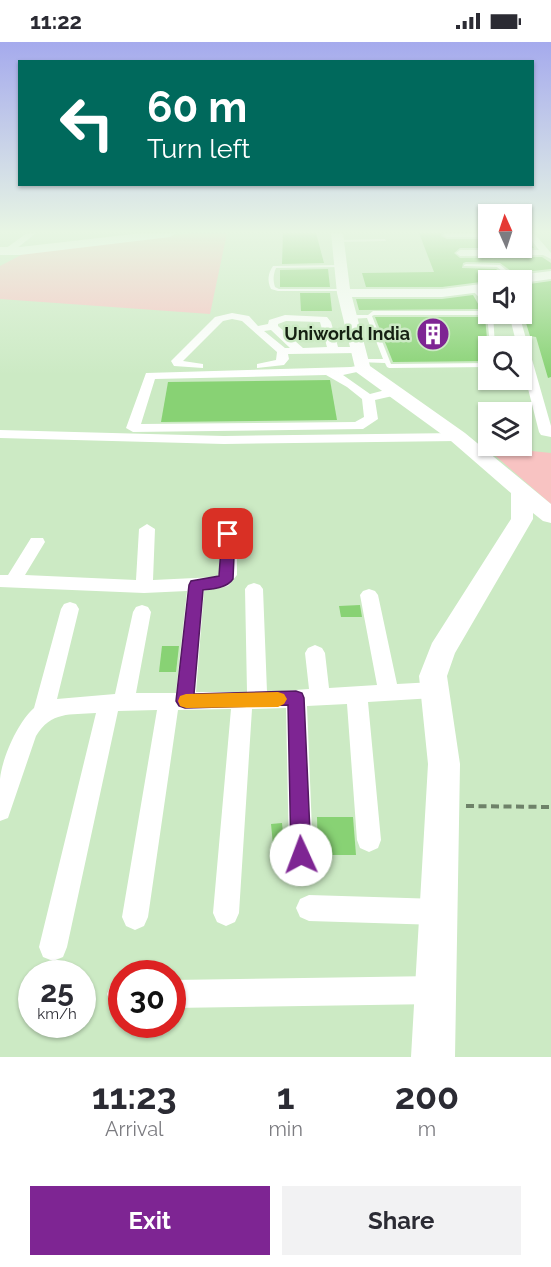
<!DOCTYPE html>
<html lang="en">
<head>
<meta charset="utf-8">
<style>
	body { margin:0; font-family:Raleway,sans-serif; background:#f2f2f3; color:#2b2b33; height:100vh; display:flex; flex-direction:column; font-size:22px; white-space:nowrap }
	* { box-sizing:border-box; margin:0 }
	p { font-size:20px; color:#7c7c81 }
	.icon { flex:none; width:33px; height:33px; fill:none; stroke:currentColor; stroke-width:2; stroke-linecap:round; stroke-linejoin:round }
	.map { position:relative; height:1015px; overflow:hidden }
	.details { display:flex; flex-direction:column; background:#fff; flex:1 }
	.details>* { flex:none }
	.guide { position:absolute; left:18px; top:18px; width:516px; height:126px; border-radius:0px; box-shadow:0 2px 4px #0004; background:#00695c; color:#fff; overflow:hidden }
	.needle { width:39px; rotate:357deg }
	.controls { position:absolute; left:478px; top:162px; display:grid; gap:12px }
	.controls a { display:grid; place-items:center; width:54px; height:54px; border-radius:0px; background:#fff; box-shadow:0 2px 4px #0004; font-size:30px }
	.speed { position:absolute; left:18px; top:918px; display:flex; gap:12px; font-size:30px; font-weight:700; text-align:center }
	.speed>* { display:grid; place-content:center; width:78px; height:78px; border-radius:50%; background:#fff; box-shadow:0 2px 4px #0004; line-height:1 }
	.speed small { font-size:15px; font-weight:400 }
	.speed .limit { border:9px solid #d22; background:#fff; color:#111 }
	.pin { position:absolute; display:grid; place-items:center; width:51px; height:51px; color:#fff; margin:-26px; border-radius:12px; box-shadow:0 3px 9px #0006 }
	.me { position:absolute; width:66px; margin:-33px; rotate:358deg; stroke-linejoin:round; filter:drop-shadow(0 0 4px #0008) }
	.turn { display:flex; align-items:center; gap:21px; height:126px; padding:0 30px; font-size:27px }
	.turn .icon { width:78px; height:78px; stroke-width:2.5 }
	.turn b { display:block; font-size:42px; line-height:51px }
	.eta { display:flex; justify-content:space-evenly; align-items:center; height:102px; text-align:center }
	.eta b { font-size:36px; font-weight:700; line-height:42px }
	.button { display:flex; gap:12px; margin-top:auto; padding:12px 30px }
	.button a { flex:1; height:69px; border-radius:0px; background:#7e2593; color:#fff; font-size:24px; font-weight:700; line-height:69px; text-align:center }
	.button a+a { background:#f2f2f3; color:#2b2b33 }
	.status { display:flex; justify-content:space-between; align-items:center; height:42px; padding:0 30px; background:#fff; direction:ltr }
	.status svg { height:16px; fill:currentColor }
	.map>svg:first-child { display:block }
	.green { fill:#f8c3c2 }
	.building { fill:#88d274 }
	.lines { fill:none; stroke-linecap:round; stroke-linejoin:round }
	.path { stroke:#6e8269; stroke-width:4; stroke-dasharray:8 4.5; stroke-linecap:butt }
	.lane { fill:#fff; fill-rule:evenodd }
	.street { fill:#fff; fill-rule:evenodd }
	.secondary { fill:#fff; fill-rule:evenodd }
	.route { fill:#7e2593; stroke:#521860; stroke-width:1.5 }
	.slow { fill:#f59e0b }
	.labels { text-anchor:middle; stroke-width:5; stroke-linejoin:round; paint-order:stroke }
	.far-poi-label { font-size:18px; font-weight:bold; fill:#152012; stroke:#cceac4; text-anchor:end }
</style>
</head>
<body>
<div class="status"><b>11:22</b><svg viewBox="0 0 49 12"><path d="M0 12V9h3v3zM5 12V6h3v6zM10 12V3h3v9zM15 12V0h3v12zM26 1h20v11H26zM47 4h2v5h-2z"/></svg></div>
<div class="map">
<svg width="551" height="1015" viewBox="0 0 551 1015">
	<rect width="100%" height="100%" fill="#cceac4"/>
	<!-- green -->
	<g class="green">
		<path d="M192 191H227L210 272 0 257V224L23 212Z"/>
		<path d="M484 404 551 411V462Z"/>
	</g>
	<!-- building -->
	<g class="building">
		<path d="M283 191H316L324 221 282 222Z"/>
		<path d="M419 191H442L441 194 447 197H489V206H526L522 201 524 191 534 206H460L454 211 460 216 542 215 551 221V227L514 231 500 221 466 220 463 221 462 226 496 227 505 234 496 238 442 245H366L362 231 434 230Z"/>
		<path d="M328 227 330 245H280V228Z"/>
		<path d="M551 239V335L548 336 536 295 530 294 526 281 522 265V243Z"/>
		<path d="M300 251H330L332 269H301Z"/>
		<path d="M473 253 481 267 359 268 356 257H442Z"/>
		<path d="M375 275H485L489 319 393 320Z"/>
		<path d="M330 338 337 378 161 380 168 340Z"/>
		<path d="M360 563 362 575H341L339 564Z"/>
		<path d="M162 604H179L176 630H159Z"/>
		<path d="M317 775H353L356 813H318Z"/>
		<path d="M282 781 284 802 273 803 271 782Z"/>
	</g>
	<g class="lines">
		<!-- path -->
		<path class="path" d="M466 764 551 765"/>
		<!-- lane -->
		<g class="lane">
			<path d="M385 197 386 199 338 200 336 199 338 198Z"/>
			<path d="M466 222 500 223 517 237 513 238 497 225 464 224V223Z"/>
			<path d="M340 223H342V225L276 226C273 233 273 238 275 245L279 247H345V249H278L271 247C267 239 268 231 273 224Z"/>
			<path d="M473 247H477L489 261V266L473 249Z"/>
			<path d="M373 269H489V272H493L495 304H490L487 273H374L372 274 391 322 489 321V325L389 326 387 325 385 321 358 320V318L360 317H383L367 276 349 277 346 275 349 273H368Z"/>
		</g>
		<!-- street -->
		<g class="street">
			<path d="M27 191H36L11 211H5V207Z"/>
			<path d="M446 191H489V195H447L443 193Z"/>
			<path d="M526 191H534L551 211V217L543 213 460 214 456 211 460 208H539Z"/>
			<path d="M232 271 249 274 258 284 268 282 269 278 285 273 327 275 331 280 338 305H357L363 308 357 311 288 312 289 317 284 323 257 326V322L276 318 277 310 242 279 232 277 223 279 183 319 203 322V326L174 324 171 319 215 275ZM286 279 320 280 327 305 303 306 278 284V282ZM271 288 290 306H285L264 289Z"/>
			<path d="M509 272H519L551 384V395L541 393 539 390 522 323V304H517Z"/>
			<path d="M362 323 368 326 366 328 343 333 370 352 393 346 399 350 397 353 375 358 378 377 363 387 133 390 126 386 146 331 351 325ZM326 333 347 345 362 357 364 375 355 380 141 382 155 337Z"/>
			<path d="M0 388 224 394 458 391 465 395 458 399 224 402 0 396Z"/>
			<path d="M147 482 155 487 153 538 216 535 219 532 221 492 223 488H235L237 492V533L228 544 204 549 196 650H247L245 547 248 543 254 541 260 543 263 547 267 650 309 647 305 611 308 606 315 603 322 606 325 611 329 646 377 643 360 553 363 549 369 547 375 549 378 553 397 642 434 640 441 642 444 648 441 654 434 656 368 660 381 798 378 806 369 810 360 806 357 798 347 662 307 664 313 813 310 822 301 825 292 822 289 813 286 666 252 667 239 871 235 880 226 884 217 880 213 871 231 667 178 668 148 875 144 884 135 888 126 884 122 875 157 668 118 669 67 905 63 915 53 919 43 915 39 905 96 671C70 673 51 669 36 694L8 776 0 779C0 765 0 751 0 737 2 716 18 680 34 666L61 567 64 562 70 560 76 562 79 567 57 657 115 652 133 570 136 565 142 563 148 565 151 570 136 651H176L187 549 144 551 0 545V533H8L31 496H43L45 500 25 533 136 538 139 487Z"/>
			<path d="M309 853 439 857 448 861 452 870 448 879 439 883 309 879 300 875 296 866 300 857Z"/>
			<path d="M436 934 446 938 450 948 446 958 436 962 172 966V938Z"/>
			<path d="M121 938H122V966L111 962 107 952 111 942Z"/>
		</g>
		<!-- secondary -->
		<g class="secondary">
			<path d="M142 191H176L170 195 20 213H0V205H20Z"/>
			<path d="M331 191H343L350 247H442L489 241V249L442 255H352L370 324 465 391 551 462V481L543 479 533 471V477L455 611 447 634 460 722 455 1015H411L428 722 419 634 432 601 511 477V451L451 399 356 330 337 251Z"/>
			<path d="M551 229V237L522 241V238H503L510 234Z"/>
		</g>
	</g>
	<!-- sky -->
	<linearGradient id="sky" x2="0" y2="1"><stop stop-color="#a5aaed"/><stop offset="0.57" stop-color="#e8f6e4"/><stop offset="1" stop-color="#e8f6e4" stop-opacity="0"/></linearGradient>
	<rect width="551" height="333" fill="url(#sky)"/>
	<!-- route -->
	<path class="route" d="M228 488 235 492 233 537C227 546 213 547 203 548L194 652 296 649 302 651 304 656 311 813 308 820 301 823 294 820 291 813 288 663 185 666 179 664 176 659 189 543 191 539 219 534 222 492Z"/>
	<!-- slow -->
	<path class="slow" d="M278 650 284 652 287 657 284 662 278 665 186 666 180 664 178 659 180 654 186 652Z"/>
	<!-- icons -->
	<defs>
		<g id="building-disc" transform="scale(1.725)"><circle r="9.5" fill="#7e2593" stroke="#cceac4"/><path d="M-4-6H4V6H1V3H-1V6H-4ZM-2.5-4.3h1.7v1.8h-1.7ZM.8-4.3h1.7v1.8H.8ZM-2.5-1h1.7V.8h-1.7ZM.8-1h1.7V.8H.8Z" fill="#fff"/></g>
	</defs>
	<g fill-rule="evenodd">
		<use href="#building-disc" x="433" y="292"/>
	</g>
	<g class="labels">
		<!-- far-poi labels -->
		<g class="far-poi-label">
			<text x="410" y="298">Uniworld India</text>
		</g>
	</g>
</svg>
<div class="controls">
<a><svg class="needle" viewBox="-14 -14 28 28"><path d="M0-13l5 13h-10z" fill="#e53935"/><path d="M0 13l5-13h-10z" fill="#7c7c81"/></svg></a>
<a><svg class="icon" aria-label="sound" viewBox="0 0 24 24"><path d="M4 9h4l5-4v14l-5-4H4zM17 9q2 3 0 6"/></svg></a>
<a><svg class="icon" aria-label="search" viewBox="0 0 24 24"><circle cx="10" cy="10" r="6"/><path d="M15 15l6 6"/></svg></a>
<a><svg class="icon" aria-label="layers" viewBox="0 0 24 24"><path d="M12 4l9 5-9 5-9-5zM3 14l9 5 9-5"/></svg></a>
</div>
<div class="speed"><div>25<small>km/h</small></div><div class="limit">30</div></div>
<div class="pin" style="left:228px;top:492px;background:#d93025"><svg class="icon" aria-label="arrive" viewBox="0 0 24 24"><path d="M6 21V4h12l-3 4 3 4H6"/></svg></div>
<svg class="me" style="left:301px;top:813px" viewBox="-20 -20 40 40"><circle r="19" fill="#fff"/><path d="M0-13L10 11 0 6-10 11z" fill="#7e2593"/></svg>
<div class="guide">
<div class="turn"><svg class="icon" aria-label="left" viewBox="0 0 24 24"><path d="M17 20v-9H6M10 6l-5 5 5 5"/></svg><div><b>60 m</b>Turn left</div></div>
</div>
</div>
<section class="details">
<div class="eta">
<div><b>11:23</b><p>Arrival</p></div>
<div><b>1</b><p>min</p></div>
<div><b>200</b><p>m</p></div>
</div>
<div class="button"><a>Exit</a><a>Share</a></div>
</section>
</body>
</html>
